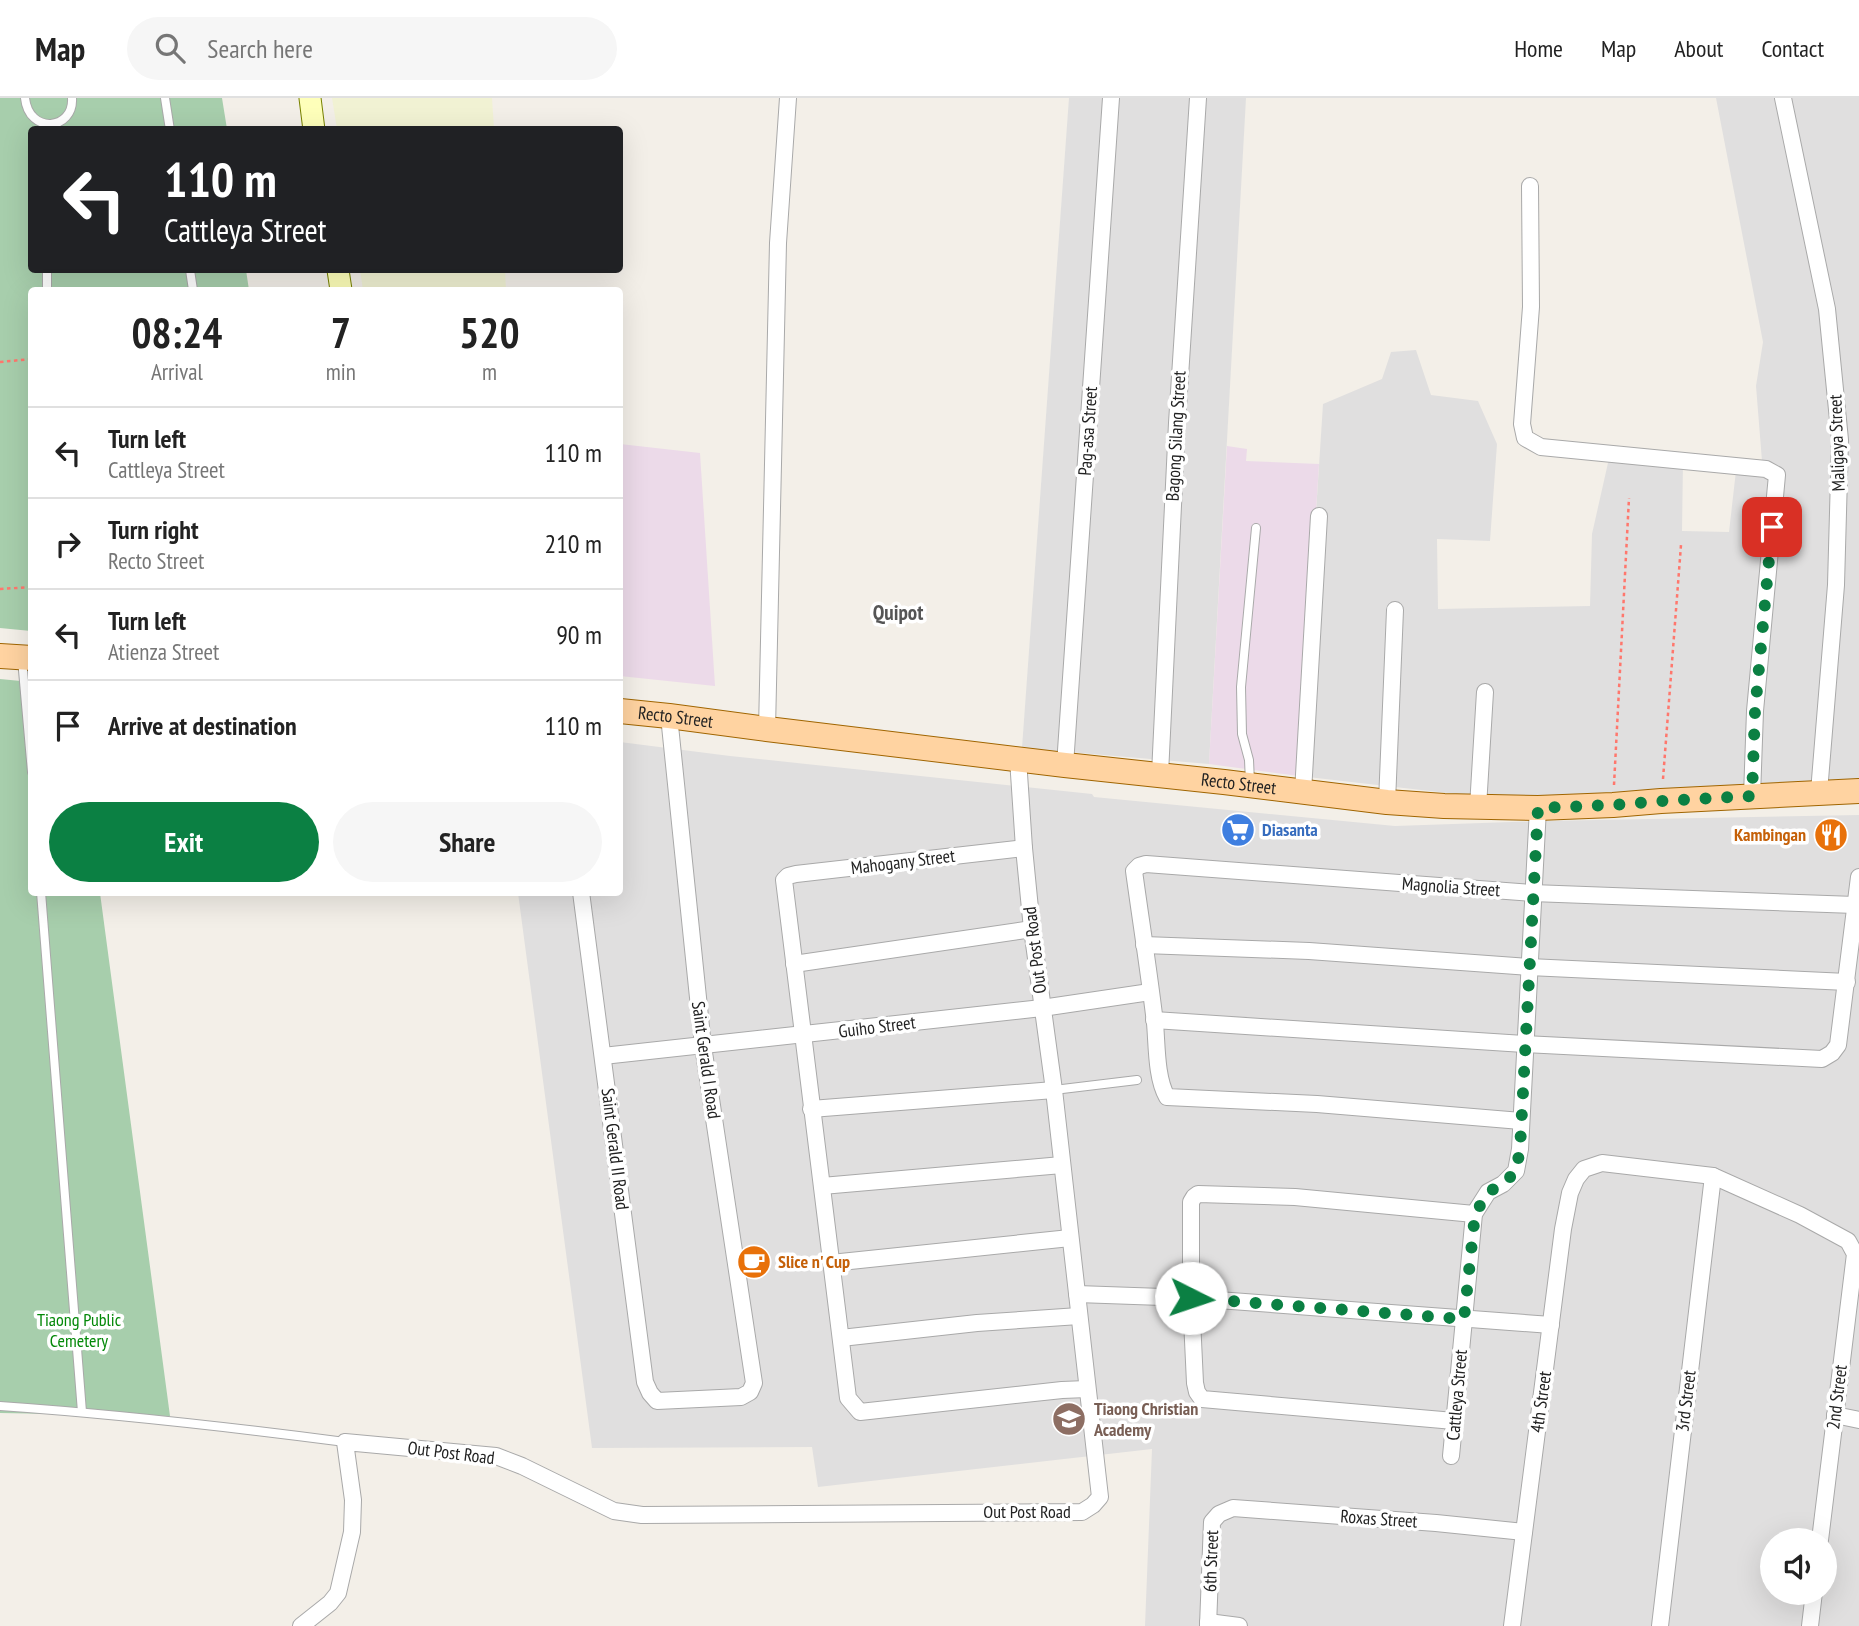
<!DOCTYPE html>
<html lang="en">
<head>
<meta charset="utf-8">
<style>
	body { margin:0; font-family:"PT Sans Narrow",sans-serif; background:#f6f6f6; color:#222; height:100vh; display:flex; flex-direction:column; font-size:26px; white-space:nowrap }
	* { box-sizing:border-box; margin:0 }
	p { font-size:23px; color:#767676 }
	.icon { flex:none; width:38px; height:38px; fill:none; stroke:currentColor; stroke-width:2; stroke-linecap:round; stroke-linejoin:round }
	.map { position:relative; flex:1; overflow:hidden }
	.drawer { position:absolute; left:28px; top:189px; width:595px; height:609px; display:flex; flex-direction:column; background:#fff; border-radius:7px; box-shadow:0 7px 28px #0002 }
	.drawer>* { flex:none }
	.banner { position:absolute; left:28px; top:28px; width:595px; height:147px; border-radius:7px; box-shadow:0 7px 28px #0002; background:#202124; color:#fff; overflow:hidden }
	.tools { position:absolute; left:1760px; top:1430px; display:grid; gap:14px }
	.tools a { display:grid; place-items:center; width:77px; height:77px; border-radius:50%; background:#fff; box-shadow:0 7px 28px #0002; font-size:35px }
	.pin { position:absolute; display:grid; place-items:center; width:60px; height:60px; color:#fff; margin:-30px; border-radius:14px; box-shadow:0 4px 10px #0006 }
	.me { position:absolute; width:77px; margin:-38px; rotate:94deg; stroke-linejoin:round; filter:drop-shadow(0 0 5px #0008) }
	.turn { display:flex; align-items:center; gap:24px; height:147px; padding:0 21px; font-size:32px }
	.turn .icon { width:91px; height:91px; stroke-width:2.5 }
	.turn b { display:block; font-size:49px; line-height:60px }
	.eta { display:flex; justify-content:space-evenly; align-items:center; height:119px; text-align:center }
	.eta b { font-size:42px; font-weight:700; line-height:49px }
	.action { display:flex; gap:14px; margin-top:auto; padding:14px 21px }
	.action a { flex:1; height:80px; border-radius:42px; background:#0b8043; color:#fff; font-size:28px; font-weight:700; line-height:80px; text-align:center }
	.action a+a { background:#f6f6f6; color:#222 }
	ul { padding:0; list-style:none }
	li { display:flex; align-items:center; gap:21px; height:91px; padding:0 21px; border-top:2px solid #e0e0e0 }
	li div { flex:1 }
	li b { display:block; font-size:26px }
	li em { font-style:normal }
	header { display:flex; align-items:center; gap:42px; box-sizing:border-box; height:98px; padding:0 35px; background:#fff; border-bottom:2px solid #e0e0e0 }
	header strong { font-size:33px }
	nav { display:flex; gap:38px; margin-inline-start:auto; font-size:24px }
	.search { width:490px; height:63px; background:#f6f6f6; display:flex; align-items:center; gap:18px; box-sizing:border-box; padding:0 24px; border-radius:38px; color:#767676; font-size:26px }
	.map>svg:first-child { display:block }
	.residential { fill:#e0dfdf; fill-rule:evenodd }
	.industrial { fill:#ecdae9 }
	.farmland { fill:#f1f2d3 }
	.cemetery { fill:#a7ceac }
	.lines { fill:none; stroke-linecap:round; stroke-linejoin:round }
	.lane-casing { stroke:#a9a9a9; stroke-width:10 }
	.street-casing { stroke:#a9a9a9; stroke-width:18 }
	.secondary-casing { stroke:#788200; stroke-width:23 }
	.primary-casing { stroke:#a06500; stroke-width:26 }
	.path { stroke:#ff776d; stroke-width:2.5; stroke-dasharray:3.5 3.5; stroke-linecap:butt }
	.lane { stroke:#fff; stroke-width:8 }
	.street { stroke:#fff; stroke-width:16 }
	.secondary { stroke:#feffba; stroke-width:21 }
	.primary { stroke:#ffd3a1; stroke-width:24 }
	.route { stroke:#0b8043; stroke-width:12; stroke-dasharray:0 21.6 }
	.labels { text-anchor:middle; stroke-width:7; stroke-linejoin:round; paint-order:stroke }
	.street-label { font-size:18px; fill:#222; stroke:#fff }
	.shop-label { font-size:18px; font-weight:bold; fill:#366cbe; stroke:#fff; text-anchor:start }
	.food-label { font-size:18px; font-weight:bold; fill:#c56008; stroke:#fff; text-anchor:end }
	.park-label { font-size:18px; fill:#038808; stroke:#fff }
	.education-label { font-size:18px; font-weight:bold; fill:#785e54; stroke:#fff; text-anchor:start }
	.quarter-label { font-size:21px; font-weight:bold; fill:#555; stroke:#fff }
</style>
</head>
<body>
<header>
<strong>Map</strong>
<div class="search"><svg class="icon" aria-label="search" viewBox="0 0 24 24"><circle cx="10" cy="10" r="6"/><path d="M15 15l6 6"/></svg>Search here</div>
<nav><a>Home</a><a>Map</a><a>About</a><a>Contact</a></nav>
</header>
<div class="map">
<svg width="1859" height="1528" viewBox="0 0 1859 1528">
	<rect width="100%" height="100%" fill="#f3efe8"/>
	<!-- residential -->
	<g class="residential">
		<path d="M1069 0H1246L1209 666 1022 650Z"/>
		<path d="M1716 0H1859V683L1491 700 1299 678 1323 306 1382 281 1391 254 1416 252 1431 297 1478 303 1497 346 1490 443 1437 441 1438 511 1590 508 1592 436 1610 356 1683 363 1682 433 1729 434 1737 364 1762 363 1756 288 1763 244Z"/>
		<path d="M620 644 730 658 1092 696 1094 699 1395 728 1544 723 1859 717V1528H1145L1152 1351 818 1389 812 1349 592 1350 518 795 620 794ZM1773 1442H1825V1494H1773Z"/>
	</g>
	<!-- industrial -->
	<g class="industrial">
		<path d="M620 346 700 355 715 588 620 578Z"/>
		<path d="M1227 348 1247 351 1246 363 1319 366 1299 678 1209 666Z"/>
	</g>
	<!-- farmland -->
	<g class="farmland">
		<path d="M332 0H492L494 31H337Z"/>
		<path d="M360 172H505L506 192H363Z"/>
	</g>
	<!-- cemetery -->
	<g class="cemetery">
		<path d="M0 0H222L227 31 32 32V172H246L249 192H32L31 533 0 530Z"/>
		<path d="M0 581 31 584 32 794 100 795 170 1318 0 1315Z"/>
	</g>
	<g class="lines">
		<!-- lane casing -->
		<g class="lane-casing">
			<g id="lane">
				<path d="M25 0C29 37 74 32 72 0"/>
				<path d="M165 0 170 32"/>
				<path d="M47 172V192"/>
				<path d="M190 172 193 192"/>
				<path d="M22 561 32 674"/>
				<path d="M1250 684 1249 662 1242 636 1241 589 1256 430"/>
				<path d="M41 794 82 1314"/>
				<path d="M1054 992 1137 982"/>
				<path d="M0 1308C115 1316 230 1329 345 1344"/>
			</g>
		</g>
		<!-- street casing -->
		<g class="street-casing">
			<g id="street">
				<path d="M1783 0 1827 211 1840 342 1836 487 1819 694"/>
				<path d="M1530 88 1531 209 1522 326 1525 340 1541 349 1766 371 1777 377 1755 613 1752 698"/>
				<path d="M767 631 778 145 788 0"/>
				<path d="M1065 667 1111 0"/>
				<path d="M1160 676 1177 325 1198 0"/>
				<path d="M1303 694 1319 418"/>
				<path d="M1387 704 1395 512"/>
				<path d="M1478 709 1485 594"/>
				<path d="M1024 750 796 776 788 778 784 782 848 1300 860 1314 1062 1292 1087 1291"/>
				<path d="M581 794 645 1284 650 1295 657 1303 741 1299 750 1294 754 1285 703 948 669 618"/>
				<path d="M1144 847 1309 853 1529 869 1847 884"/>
				<path d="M794 866 1032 831"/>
				<path d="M1154 922 1524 946 1822 961 1832 955 1838 947 1859 779"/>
				<path d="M603 958 1042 910 1150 894"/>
				<path d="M811 1011 1054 992"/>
				<path d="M1521 1023 1317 1006 1167 999C1156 980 1157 947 1155 925 1149 874 1141 824 1134 773L1139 768 1146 766 1532 795 1855 807"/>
				<path d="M822 1088 1062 1067"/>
				<path d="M831 1165 1070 1140"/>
				<path d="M1077 1196 1191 1200 1551 1227"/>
				<path d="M841 1240 977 1225 1079 1218"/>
				<path d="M1835 1317 1859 1322"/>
				<path d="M1454 1323 1202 1301 1197 1294 1195 1285 1191 1200V1104L1194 1099 1198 1096 1295 1099 1474 1116"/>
				<path d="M1451 1358 1474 1116 1488 1094 1503 1086 1516 1073 1520 1051 1538 710"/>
				<path d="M1208 1524 1239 1528"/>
				<path d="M301 1528 330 1505 338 1495 352 1434 353 1402 345 1344 496 1358 522 1368 614 1413 642 1417 1082 1414 1093 1407 1100 1399 1054 992 1032 831 1024 750 1018 661"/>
				<path d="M1208 1528 1212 1424 1219 1416 1233 1410 1436 1425 1524 1434"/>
				<path d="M1512 1528 1563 1131 1570 1095 1576 1081 1584 1071 1602 1065 1713 1078 1800 1117 1848 1143 1855 1156 1820 1442"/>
				<path d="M1660 1528 1713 1078"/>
				<path d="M1810 1528 1814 1494"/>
			</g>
		</g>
		<!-- secondary casing -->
		<g class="secondary-casing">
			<g id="secondary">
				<path d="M310 0 314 32"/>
				<path d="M338 172 341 192"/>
			</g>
		</g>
		<!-- primary casing -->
		<g class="primary-casing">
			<g id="primary">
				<path d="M0 558 32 560"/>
				<path id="s1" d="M620 613 669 618 767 631 1065 667 1224 684 1387 704 1444 708 1538 710 1613 707 1661 703 1859 693"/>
			</g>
		</g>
		<!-- path -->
		<g class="path">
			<path d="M0 264 32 261"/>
			<path d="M0 491 32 489"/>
			<path d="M1663 681 1681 447"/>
			<path d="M1614 687 1629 400"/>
		</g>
		<!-- lane -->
		<use href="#lane" class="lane"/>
		<!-- street -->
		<use href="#street" class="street"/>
		<!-- secondary -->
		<use href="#secondary" class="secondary"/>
		<!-- primary -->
		<use href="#primary" class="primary"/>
	</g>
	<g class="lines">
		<!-- route -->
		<path class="route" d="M1191 1200 1464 1221 1475 1116 1488 1094 1503 1086 1516 1073 1520 1051 1538 710 1613 707 1661 703 1752 698 1755 613 1772 429"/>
	</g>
	<!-- icons -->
	<defs>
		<g id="supermarket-disc" transform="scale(1.75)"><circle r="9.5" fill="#3f7fe0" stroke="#fff"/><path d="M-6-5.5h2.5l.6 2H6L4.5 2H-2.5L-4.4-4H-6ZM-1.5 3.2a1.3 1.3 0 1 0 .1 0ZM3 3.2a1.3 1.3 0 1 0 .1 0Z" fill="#fff"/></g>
		<g id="restaurant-disc" transform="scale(1.75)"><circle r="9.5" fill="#e8710a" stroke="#fff"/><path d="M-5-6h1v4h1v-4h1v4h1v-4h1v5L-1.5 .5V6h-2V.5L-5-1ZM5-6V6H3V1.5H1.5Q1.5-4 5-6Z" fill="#fff"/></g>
		<g id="cafe-disc" transform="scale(1.75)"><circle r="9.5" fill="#e8710a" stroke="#fff"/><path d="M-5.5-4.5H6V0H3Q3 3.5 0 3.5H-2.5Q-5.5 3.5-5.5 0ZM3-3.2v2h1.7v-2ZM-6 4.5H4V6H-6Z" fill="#fff"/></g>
		<g id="school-disc" transform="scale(1.75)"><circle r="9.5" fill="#8d6e63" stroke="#fff"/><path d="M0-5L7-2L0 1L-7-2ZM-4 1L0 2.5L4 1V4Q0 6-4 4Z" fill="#fff"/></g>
	</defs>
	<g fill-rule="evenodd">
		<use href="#supermarket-disc" x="1238" y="732"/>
		<use href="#restaurant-disc" x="1831" y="737"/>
		<use href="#cafe-disc" x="754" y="1164"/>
		<use href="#school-disc" x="1069" y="1321"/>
	</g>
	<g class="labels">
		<!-- street labels -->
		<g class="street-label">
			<text transform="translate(1088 333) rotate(-86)" y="6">Pag-asa Street</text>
			<text transform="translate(1176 338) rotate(-87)" y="6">Bagong Silang Street</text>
			<text transform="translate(1837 345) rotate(-92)" y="6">Maligaya Street</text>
			<text dy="6" stroke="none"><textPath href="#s1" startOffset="56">Recto Street</textPath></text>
			<text dy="6" stroke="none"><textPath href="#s1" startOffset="623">Recto Street</textPath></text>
			<text transform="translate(903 764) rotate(-7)" y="6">Mahogany Street</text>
			<text transform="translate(1451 789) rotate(4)" y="6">Magnolia Street</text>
			<text transform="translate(1035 852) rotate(-97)" y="6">Out Post Road</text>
			<text transform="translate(877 929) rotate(-7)" y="6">Guiho Street</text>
			<text transform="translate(706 962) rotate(82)" y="6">Saint Gerald I Road</text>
			<text transform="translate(615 1051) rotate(83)" y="6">Saint Gerald II Road</text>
			<text transform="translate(1457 1297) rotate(-85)" y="6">Cattleya Street</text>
			<text transform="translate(1837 1299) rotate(-83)" y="6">2nd Street</text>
			<text transform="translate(1686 1303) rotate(-83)" y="6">3rd Street</text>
			<text transform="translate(1541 1304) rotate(-82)" y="6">4th Street</text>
			<text transform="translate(451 1355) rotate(7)" y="6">Out Post Road</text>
			<text x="1027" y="1420">Out Post Road</text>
			<text transform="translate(1379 1421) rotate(4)" y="6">Roxas Street</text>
			<text transform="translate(1211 1463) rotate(-88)" y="6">6th Street</text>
		</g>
		<!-- shop labels -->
		<g class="shop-label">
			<text x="1262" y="738">Diasanta</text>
		</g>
		<!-- food labels -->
		<g class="food-label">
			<text x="1806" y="743">Kambingan</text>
			<text x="778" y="1170" text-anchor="start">Slice n' Cup</text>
		</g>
		<!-- park labels -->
		<g class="park-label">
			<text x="79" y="1228">Tiaong Public<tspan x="79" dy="21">Cemetery</tspan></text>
		</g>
		<!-- education labels -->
		<g class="education-label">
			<text x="1094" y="1317">Tiaong Christian<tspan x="1094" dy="21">Academy</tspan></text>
		</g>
		<!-- quarter labels -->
		<g class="quarter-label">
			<text x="898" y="522">Quipot</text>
		</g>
	</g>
</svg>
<div class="tools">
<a><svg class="icon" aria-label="sound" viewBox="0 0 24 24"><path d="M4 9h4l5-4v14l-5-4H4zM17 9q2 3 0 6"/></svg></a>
</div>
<div class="pin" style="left:1772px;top:429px;background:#d93025"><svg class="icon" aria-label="arrive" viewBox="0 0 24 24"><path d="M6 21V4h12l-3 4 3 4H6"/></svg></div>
<svg class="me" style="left:1191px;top:1200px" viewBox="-20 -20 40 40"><circle r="19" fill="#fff"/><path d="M0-13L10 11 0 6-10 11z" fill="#0b8043"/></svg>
<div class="banner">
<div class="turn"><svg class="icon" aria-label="left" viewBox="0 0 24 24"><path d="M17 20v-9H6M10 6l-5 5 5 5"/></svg><div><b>110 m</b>Cattleya Street</div></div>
</div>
<section class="drawer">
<div class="eta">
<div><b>08:24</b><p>Arrival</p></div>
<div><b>7</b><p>min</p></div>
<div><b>520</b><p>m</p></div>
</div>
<ul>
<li><svg class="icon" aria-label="left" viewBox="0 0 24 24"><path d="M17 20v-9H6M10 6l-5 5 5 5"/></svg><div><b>Turn left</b><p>Cattleya Street</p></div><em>110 m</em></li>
<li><svg class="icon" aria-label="right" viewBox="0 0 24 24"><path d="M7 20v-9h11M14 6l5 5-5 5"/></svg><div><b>Turn right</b><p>Recto Street</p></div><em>210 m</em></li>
<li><svg class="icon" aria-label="left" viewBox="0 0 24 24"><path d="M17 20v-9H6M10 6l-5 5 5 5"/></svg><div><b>Turn left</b><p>Atienza Street</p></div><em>90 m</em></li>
<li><svg class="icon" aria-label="arrive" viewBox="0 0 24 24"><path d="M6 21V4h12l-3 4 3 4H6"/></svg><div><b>Arrive at destination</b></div><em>110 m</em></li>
</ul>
<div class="action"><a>Exit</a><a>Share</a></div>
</section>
</div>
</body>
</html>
